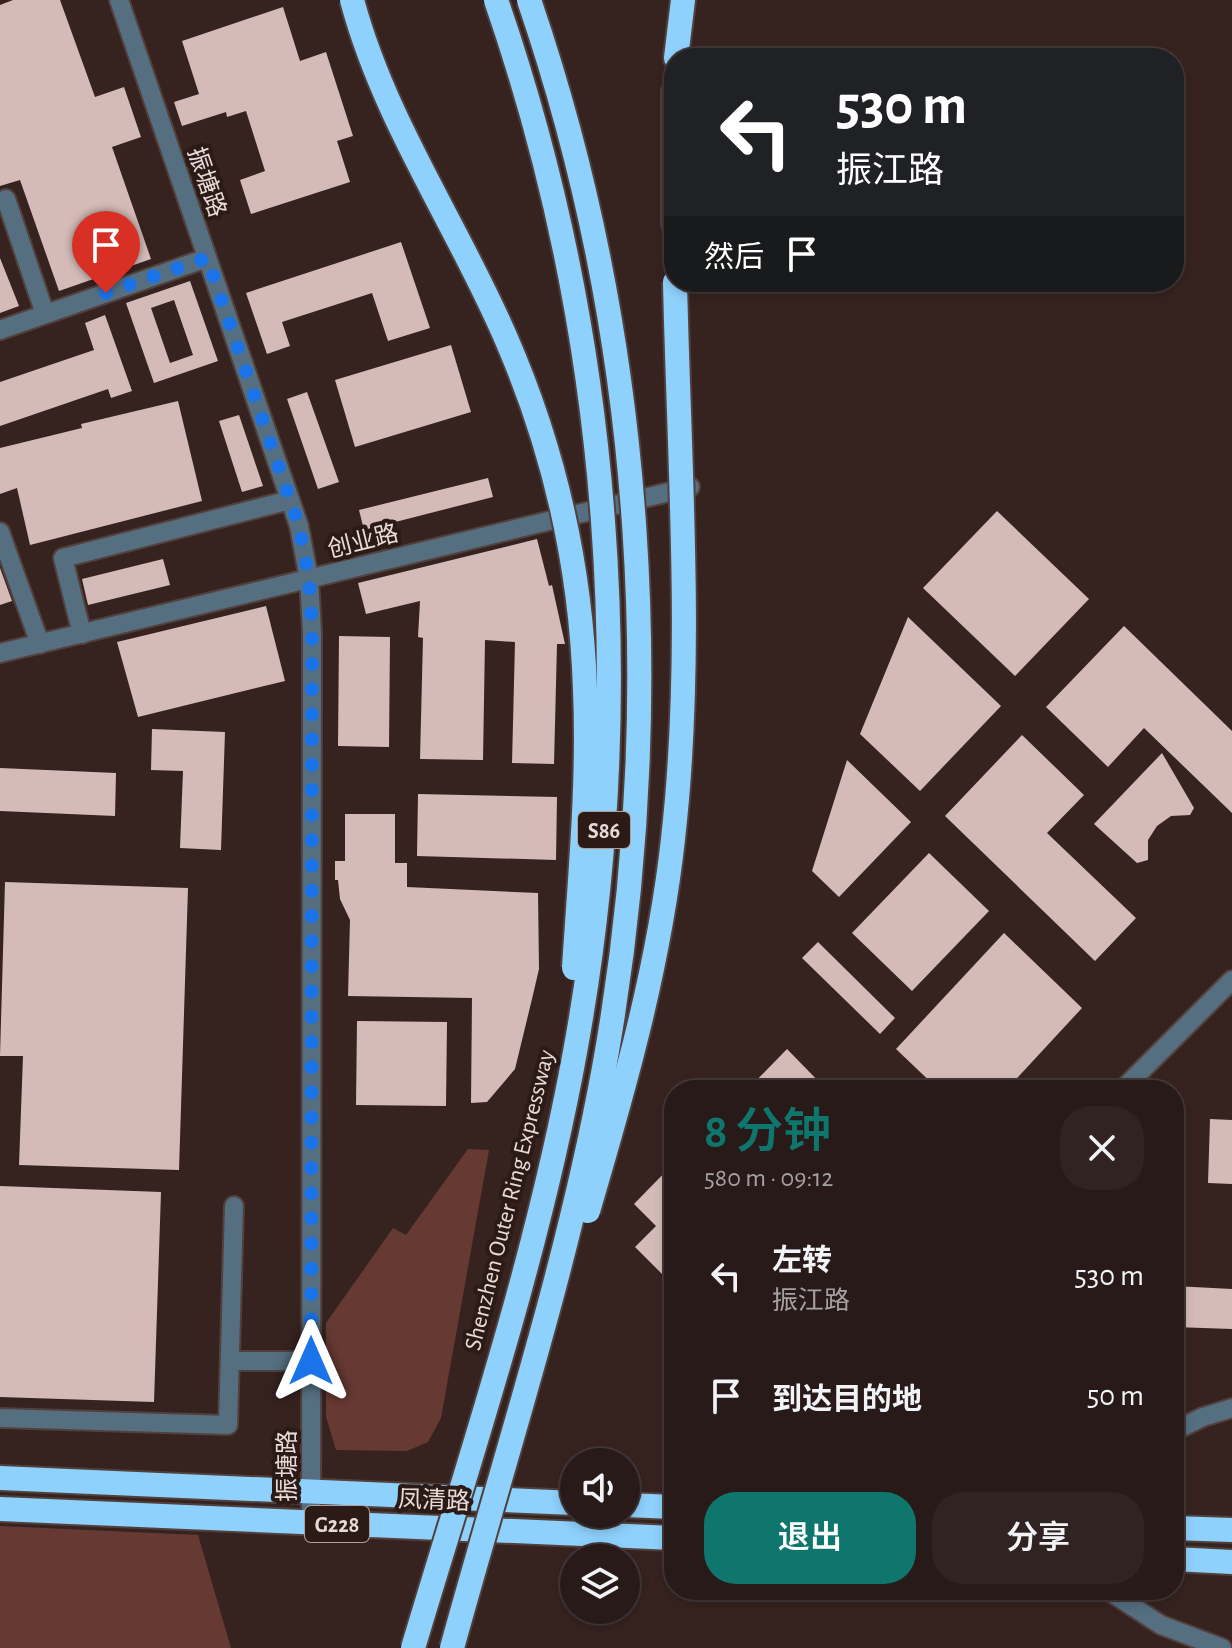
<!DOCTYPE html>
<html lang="zh">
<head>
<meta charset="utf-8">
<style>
	body { margin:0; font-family:"Alegreya Sans","Noto Sans SC",sans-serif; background:#302321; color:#f1f3f6; height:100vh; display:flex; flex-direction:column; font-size:30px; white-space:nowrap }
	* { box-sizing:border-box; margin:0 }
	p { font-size:26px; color:#a5a1a2 }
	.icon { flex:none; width:44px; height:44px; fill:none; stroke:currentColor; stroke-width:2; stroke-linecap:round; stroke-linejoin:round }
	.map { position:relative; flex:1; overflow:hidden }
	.panel { position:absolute; left:664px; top:1080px; width:520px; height:520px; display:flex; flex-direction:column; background:#281a18; border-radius:32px; box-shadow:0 4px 12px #0003,0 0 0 2px #443837 }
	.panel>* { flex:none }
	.guide { position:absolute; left:664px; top:48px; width:520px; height:244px; border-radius:32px; box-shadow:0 4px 12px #0003,0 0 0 2px #443837; background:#202124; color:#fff; overflow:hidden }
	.fabs { position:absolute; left:560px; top:1448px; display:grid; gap:16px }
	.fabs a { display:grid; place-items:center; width:80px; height:80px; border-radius:50%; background:#281a18; box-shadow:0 4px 12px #0003,0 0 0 2px #443837; font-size:40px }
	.pin { position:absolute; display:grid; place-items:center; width:68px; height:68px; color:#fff; margin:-82px -34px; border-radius:50% 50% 50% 0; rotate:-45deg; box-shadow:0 0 8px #0007 }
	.pin .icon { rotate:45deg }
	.me { position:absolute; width:88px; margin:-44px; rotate:0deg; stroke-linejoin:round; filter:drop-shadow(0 0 6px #0008) }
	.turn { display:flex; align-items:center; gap:28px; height:168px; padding:0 40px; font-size:36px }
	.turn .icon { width:104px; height:104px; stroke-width:2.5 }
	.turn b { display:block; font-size:56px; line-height:68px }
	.then { display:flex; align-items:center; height:76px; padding:0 40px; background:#0003; gap:16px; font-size:30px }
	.round { display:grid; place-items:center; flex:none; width:84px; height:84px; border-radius:32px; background:#302321 }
	.overview { display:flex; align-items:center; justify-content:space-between; height:136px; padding:0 40px }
	h1 { font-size:48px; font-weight:600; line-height:60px; color:#0f766e }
	.primary-button { display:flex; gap:16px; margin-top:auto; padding:16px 40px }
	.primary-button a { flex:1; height:92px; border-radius:32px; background:#0f766e; color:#fff; font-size:32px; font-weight:600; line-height:92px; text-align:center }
	.primary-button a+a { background:#302321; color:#f1f3f6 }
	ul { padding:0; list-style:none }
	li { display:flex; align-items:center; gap:24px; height:120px; padding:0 40px }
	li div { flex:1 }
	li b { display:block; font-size:30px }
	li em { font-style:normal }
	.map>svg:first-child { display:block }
	.green { fill:#673933 }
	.building { fill:#d4bbb7; fill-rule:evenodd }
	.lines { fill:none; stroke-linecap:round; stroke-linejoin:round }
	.minor-casing { stroke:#52403d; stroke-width:22 }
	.highway-casing { stroke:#52403d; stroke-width:28 }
	.minor { stroke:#556f80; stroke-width:18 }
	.highway { stroke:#8ed1fc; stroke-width:24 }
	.highway-bridge-casing { stroke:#52403d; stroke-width:28; stroke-linecap:butt }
	.highway-bridge { stroke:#8ed1fc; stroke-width:24 }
	.route { stroke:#1a73e8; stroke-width:14; stroke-dasharray:0 25.2 }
	.labels { text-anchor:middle; stroke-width:8; stroke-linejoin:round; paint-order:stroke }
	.shield { fill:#2c1a17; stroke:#afa09e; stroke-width:2 }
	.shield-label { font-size:22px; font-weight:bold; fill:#e7dad8 }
	.street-label { font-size:24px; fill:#e7dad8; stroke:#2c1a17 }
</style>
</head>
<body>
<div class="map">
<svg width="1232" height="1648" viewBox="0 0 1232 1648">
	<rect width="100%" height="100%" fill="#362320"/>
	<!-- green -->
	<g class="green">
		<path d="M468 1149 489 1150 441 1418 428 1442 407 1451 336 1450 326 1417V1323L393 1228 406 1235Z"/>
		<path d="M0 1526 198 1535 231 1648H0Z"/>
	</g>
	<!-- building -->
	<g class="building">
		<path d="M13 0H60L95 97 124 87 141 137 112 147 151 259 59 291 20 180 0 186V5Z"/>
		<path d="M283 7 300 61 326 52 353 136 337 141 350 182 251 214 240 180 265 171 246 111 227 117 226 112 182 126 174 102 199 94 182 41Z"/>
		<path d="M401 242 430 328 388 341 372 293 282 322 290 346 267 354 246 293Z"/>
		<path d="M0 258 19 306 0 313Z"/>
		<path d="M190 281 218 361 154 383 126 303ZM174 300 193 355 170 363 151 308Z"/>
		<path d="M105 315 132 391 111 398 108 389 0 426V382L94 350 85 323Z"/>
		<path d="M451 345 471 412 355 447 335 380Z"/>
		<path d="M307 392 339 482 318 489 287 399Z"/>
		<path d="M178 401 202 501 30 545 17 488 0 494V448L82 428 81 424Z"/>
		<path d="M239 415 263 486 242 492 219 421Z"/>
		<path d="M488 478 493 497 364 530 359 510Z"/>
		<path d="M997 511 1089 599 1015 676 923 588Z"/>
		<path d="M537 539 549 586 552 585 565 644H557L554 764 512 763 515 642 485 640 483 760 420 759 423 638 418 637 420 601 366 614 358 583Z"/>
		<path d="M163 559 170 585 88 605 82 579Z"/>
		<path d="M0 568 12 601 0 605Z"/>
		<path d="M266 606 285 681 138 717 117 642Z"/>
		<path d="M908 617 1001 706 920 791 860 734Z"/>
		<path d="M1124 626 1232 731V813L1144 728 1108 767 1046 707Z"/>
		<path d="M339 636 390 637 389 747 338 746Z"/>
		<path d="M152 729 225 732 221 850 180 848 183 771 151 770Z"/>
		<path d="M1022 735 1084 795 1047 833 1136 918 1095 961 945 816Z"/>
		<path d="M1162 753 1194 808 1190 815 1171 816 1157 826 1148 840V860L1137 863 1094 824Z"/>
		<path d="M847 760 911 822 839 897 812 871Z"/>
		<path d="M0 768 116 773 115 816 0 811Z"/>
		<path d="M418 794 557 797 556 860 417 856Z"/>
		<path d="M345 814H395V863H407V887L538 893 539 969 532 999 515 1069 487 1102 471 1103 472 998 348 996 350 920 340 899 338 880H335V861H345Z"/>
		<path d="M929 853 989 911 912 991 852 933Z"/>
		<path d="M5 882 188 888 179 1170 19 1165 23 1056H0Z"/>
		<path d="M1004 933 1082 1008 1006 1090H939L896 1049Z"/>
		<path d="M818 942 895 1018 880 1034 802 958Z"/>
		<path d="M357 1021 447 1022 446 1106 356 1105Z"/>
		<path d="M787 1049 827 1090H747Z"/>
		<path d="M1210 1119 1232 1120V1184L1208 1183Z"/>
		<path d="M674 1163V1286L635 1247 656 1226 634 1204Z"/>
		<path d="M0 1186 161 1192 154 1402 0 1397Z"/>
		<path d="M1174 1286 1232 1289V1329L1174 1327Z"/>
	</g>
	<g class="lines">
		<!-- minor casing -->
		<g class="minor-casing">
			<g id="minor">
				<path d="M119 0 299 526 309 579 312 632 311 1523"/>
				<path d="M6 199 45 314"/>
				<path d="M0 330 207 258"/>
				<path d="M0 532 40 644"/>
				<path d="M82 634 63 558 290 500"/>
				<path d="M0 653 690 487"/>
				<path d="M1122 1090 1232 980"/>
				<path d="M230 1361H311"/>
				<path d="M0 1418 228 1425 234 1206"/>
				<path d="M1174 1431 1203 1417 1232 1408"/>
				<path d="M1112 1593 1161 1625 1222 1648"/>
			</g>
		</g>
		<!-- highway casing -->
		<g class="highway-casing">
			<g id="highway">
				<path d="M676 58 683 0"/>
				<path d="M674 92V224"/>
				<path d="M0 1478 574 1503"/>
				<path d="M626 1505 674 1507"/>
				<path d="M0 1509 674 1538"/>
				<path d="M1174 1528 1232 1530"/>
				<path d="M1174 1559 1232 1562"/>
			</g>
		</g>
		<!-- minor -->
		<use href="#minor" class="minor"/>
		<!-- highway -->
		<use href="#highway" class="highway"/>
		<!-- highway-bridge casing -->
		<g class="highway-bridge-casing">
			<g id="highway-bridge">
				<path d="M352 0C384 120 456 223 505 336 554 448 581 568 585 689 589 782 580 875 574 968"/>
				<path d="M588 1211C624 1089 659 967 673 839 694 655 679 467 675 282"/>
				<path d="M413 1648C472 1451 538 1255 575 1052 639 703 612 336 496 0"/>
				<path d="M452 1648C505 1455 568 1265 604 1068 668 713 646 342 529 0"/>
			</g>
		</g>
		<!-- highway-bridge -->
		<use href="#highway-bridge" class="highway-bridge"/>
	</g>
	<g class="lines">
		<!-- route -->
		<path class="route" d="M106 293 207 258 299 526 309 579 312 632 311 1361"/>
	</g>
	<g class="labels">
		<!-- shield labels -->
		<g class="shield">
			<rect x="578" y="812" width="52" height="36" rx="6"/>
			<rect x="305" y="1506" width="64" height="36" rx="6"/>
		</g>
		<g class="shield-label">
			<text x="604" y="838">S86</text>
			<text x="337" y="1532">G228</text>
		</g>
		<!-- street labels -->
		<g class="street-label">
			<text transform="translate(207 182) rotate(71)" y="8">振塘路</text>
			<text transform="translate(363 541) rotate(-14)" y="8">创业路</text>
			<text transform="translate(509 1200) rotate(-76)" y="8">Shenzhen Outer Ring Expressway</text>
			<text transform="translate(287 1466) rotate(-90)" y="8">振塘路</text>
			<text transform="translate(434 1500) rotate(2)" y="8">凤清路</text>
		</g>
	</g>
</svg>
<div class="fabs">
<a><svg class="icon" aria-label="sound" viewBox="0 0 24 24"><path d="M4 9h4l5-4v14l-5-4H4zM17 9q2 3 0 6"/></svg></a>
<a><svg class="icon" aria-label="layers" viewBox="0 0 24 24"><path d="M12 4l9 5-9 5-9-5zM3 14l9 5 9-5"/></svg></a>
</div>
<div class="pin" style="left:106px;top:293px;background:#d93025"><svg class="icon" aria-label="arrive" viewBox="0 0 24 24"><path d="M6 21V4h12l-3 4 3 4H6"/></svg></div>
<svg class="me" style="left:311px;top:1361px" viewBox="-20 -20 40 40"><path d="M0-17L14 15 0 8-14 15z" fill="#1a73e8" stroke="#fff" stroke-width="4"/></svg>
<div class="guide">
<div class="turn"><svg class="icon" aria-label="left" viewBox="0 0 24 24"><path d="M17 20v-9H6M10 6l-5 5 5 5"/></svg><div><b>530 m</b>振江路</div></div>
<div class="then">然后<svg class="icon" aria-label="arrive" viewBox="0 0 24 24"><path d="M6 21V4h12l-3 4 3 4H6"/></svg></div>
</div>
<section class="panel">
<div class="overview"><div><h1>8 分钟</h1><p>580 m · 09:12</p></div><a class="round"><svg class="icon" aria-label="close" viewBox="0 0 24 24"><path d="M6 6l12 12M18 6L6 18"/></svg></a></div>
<ul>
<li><svg class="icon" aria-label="left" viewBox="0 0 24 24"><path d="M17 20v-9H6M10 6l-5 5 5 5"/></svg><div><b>左转</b><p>振江路</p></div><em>530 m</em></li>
<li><svg class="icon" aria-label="arrive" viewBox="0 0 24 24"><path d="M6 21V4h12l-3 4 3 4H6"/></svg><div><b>到达目的地</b></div><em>50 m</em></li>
</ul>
<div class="primary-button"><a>退出</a><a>分享</a></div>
</section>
</div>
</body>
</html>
